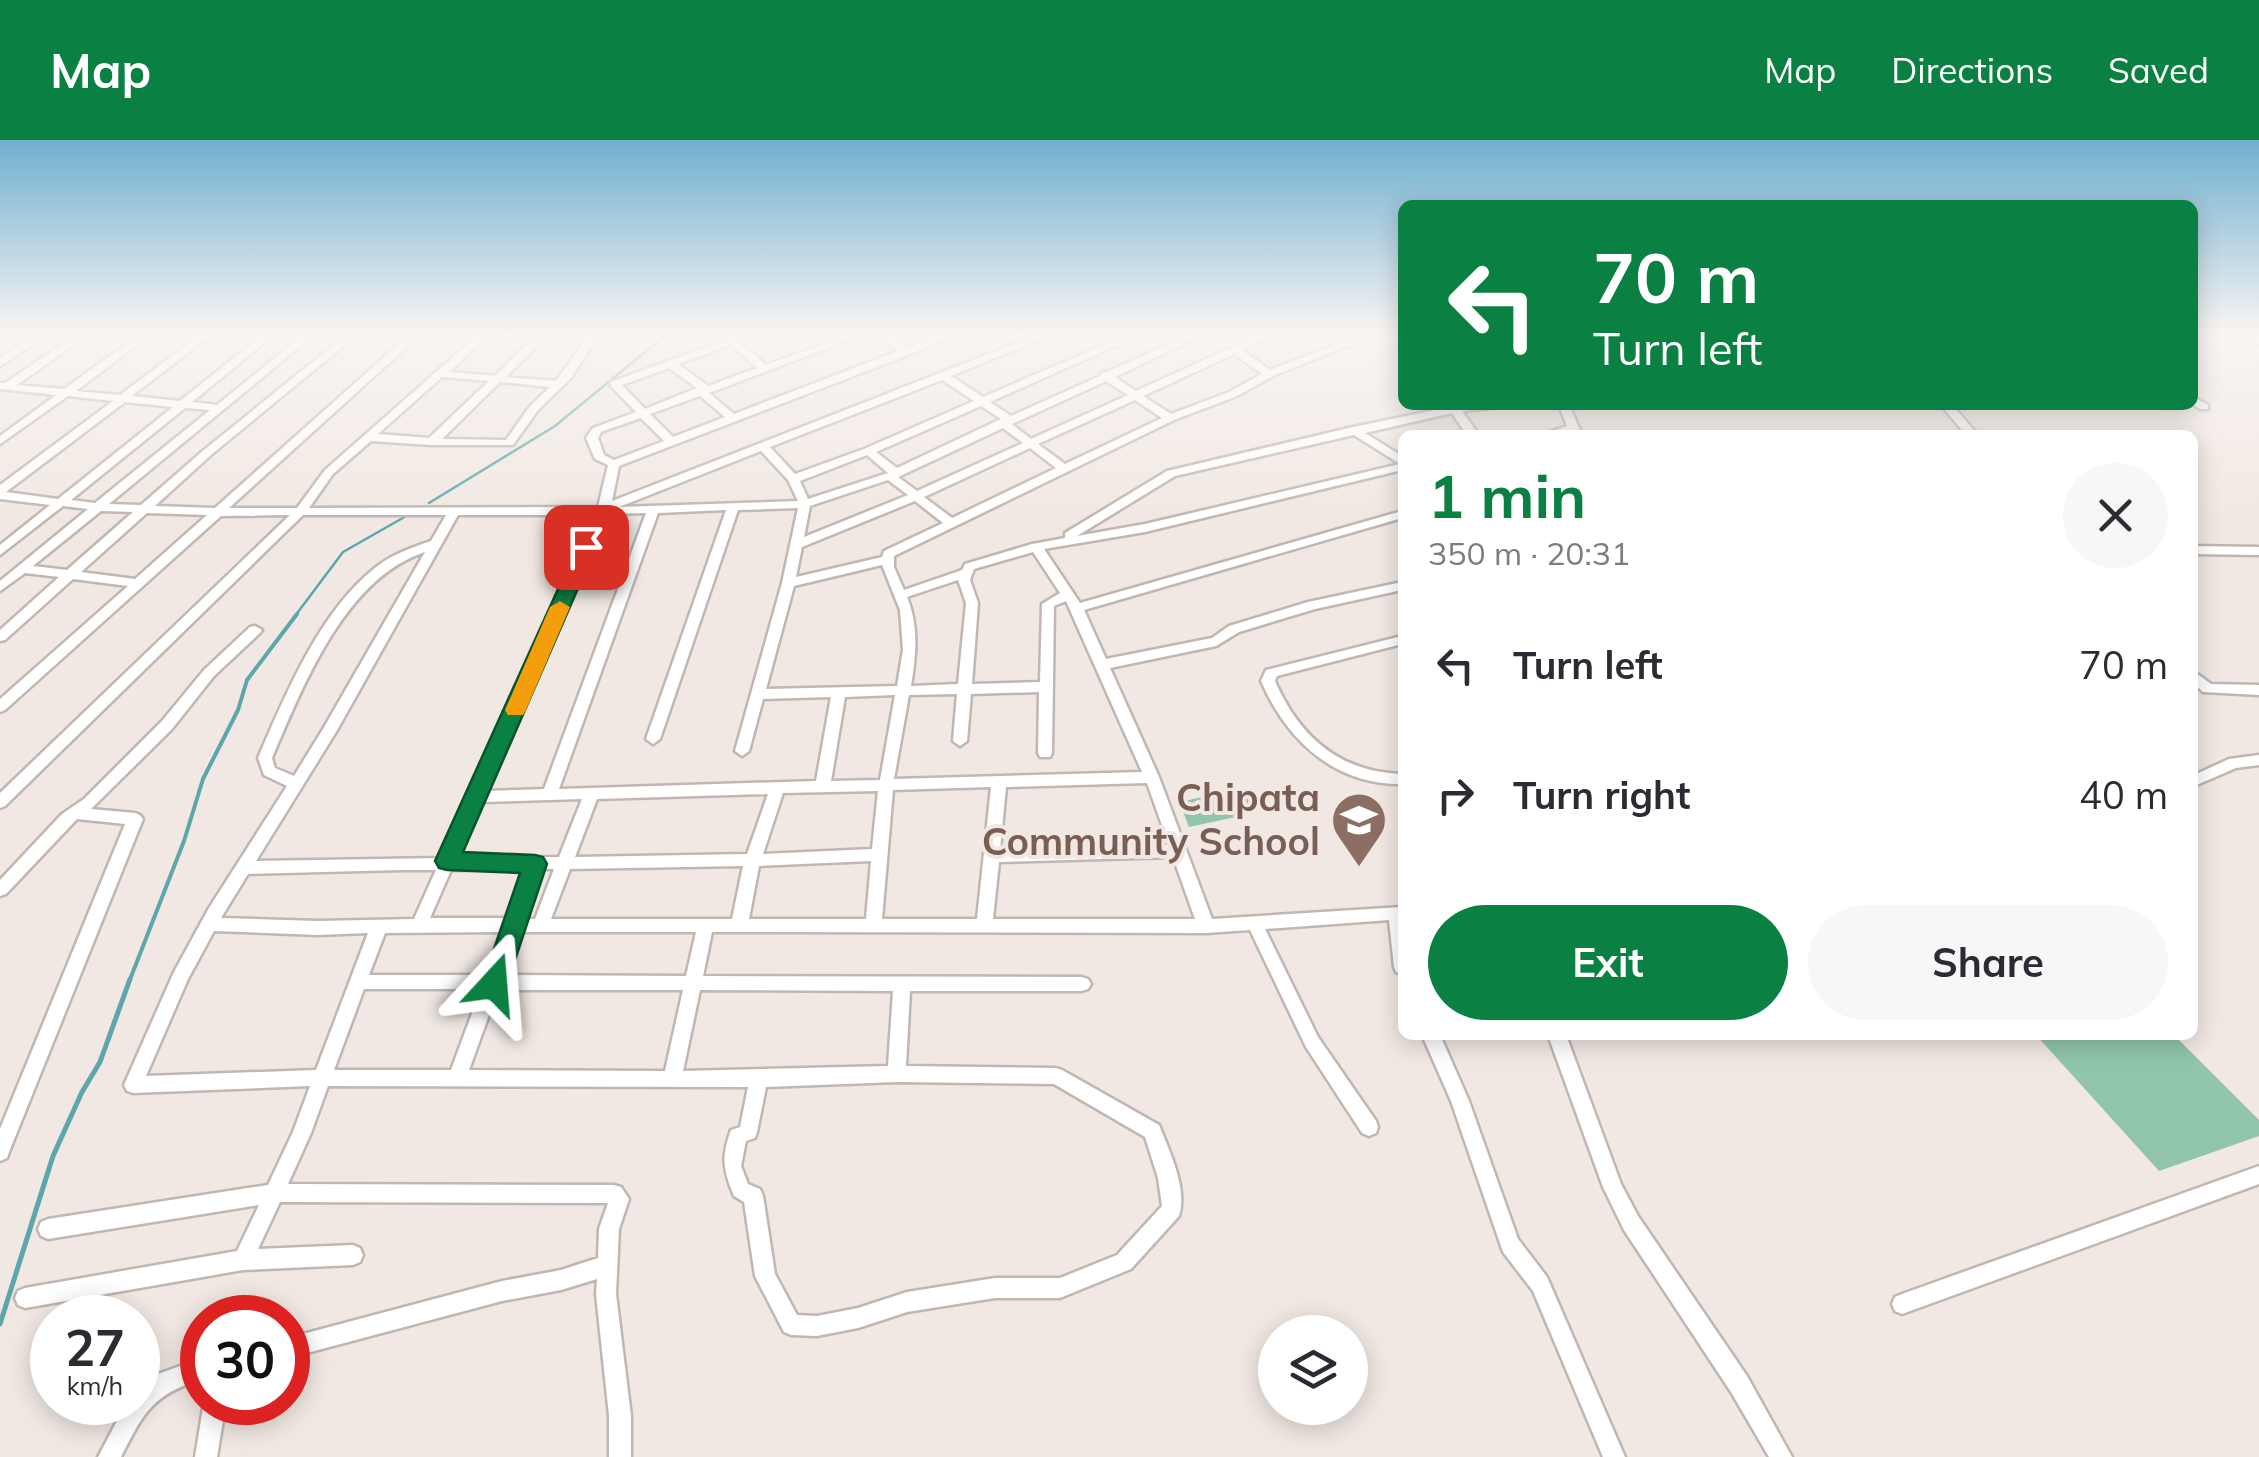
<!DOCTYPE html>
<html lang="en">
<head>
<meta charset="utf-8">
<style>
	body { margin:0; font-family:Mulish,sans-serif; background:#f7f7f7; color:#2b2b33; height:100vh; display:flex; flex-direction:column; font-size:38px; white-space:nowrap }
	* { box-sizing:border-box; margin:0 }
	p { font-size:32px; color:#7c7c81 }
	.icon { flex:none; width:55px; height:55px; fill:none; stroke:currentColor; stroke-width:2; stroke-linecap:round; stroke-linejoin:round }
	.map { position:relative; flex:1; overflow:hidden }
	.drawer { position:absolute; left:1398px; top:290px; width:800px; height:610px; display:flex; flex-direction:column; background:#fff; border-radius:15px; box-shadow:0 5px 25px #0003 }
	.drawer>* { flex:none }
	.banner { position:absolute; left:1398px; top:60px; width:800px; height:210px; border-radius:15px; box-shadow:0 5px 25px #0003; background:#0b8043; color:#fff; overflow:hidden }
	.tools { position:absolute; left:1258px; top:1175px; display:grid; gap:20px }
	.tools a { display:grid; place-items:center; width:110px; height:110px; border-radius:50%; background:#fff; box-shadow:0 5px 25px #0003; font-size:50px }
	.speed { position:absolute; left:30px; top:1155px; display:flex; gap:20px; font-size:50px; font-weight:700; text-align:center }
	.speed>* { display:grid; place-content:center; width:130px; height:130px; border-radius:50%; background:#fff; box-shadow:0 5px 25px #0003; line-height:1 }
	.speed small { font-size:25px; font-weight:400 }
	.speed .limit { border:15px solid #d22; background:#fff; color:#111 }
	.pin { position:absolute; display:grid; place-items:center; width:85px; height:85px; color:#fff; margin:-42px; border-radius:20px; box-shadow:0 5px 15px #0006 }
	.me { position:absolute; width:110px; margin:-55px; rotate:19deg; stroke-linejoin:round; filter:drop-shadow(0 0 8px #0008) }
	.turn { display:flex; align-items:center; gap:35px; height:210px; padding:0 30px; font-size:45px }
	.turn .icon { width:130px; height:130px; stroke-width:2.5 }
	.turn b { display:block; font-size:70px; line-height:85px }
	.round { display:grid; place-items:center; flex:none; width:105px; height:105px; border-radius:52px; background:#f7f7f7 }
	.head { display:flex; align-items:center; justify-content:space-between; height:170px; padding:0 30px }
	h1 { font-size:60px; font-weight:700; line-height:75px; color:#0b8043 }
	.cta { display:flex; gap:20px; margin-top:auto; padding:20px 30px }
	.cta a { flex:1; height:115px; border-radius:60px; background:#0b8043; color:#fff; font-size:40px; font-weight:700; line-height:115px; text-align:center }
	.cta a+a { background:#f7f7f7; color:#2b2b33 }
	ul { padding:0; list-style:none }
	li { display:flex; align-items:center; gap:30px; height:130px; padding:0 30px }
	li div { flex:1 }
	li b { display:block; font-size:38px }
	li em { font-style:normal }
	header { display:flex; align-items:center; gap:60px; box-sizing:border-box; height:140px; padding:0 50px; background:#0b8043; color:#fff }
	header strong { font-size:48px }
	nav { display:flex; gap:55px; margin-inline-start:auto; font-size:35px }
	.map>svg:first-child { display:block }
	.green { fill:#90c5a9 }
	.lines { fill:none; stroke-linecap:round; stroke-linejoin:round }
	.stream-far2 { stroke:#5da7ac; stroke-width:2.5 }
	.stream-far1 { stroke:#5da7ac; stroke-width:4 }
	.stream { stroke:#5da7ac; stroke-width:5 }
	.minor-casing { stroke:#c0b7b2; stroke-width:5 }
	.tertiary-casing { stroke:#c0b7b2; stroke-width:5 }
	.minor { fill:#fff; fill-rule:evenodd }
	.tertiary { fill:#fff; fill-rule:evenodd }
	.route { fill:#0b8043; stroke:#07532c; stroke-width:2.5 }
	.slow { fill:#f59e0b }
	.labels { text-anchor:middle; stroke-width:8; stroke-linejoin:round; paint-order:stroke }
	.education-label { font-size:38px; font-weight:bold; fill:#785e54; stroke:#f1e8e3; text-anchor:end }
</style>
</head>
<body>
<header>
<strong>Map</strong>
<nav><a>Map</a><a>Directions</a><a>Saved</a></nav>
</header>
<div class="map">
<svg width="2259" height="1317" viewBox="0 0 2259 1317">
	<rect width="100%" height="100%" fill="#f1e8e3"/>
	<!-- green -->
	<g class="green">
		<path d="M1244 648 1254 673 1189 687 1179 662Z"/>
		<path d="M2036 895H2174L2259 980V996L2159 1031Z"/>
	</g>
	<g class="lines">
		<!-- stream-far2 -->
		<g class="stream-far2">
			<path d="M429 363 555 286 666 195"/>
			<path d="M295 476 343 412 408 375"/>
		</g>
		<!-- stream-far1 -->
		<path class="stream-far1" d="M129 842 184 701 203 639 238 570 247 540 297 474"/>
		<!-- stream -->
		<path class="stream" d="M0 1184 53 1016 82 952 100 922 130 839"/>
		<!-- minor casing -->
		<g class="minor-casing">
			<g id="minor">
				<path d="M35 195H47L0 226V218Z"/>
				<path d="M76 195H88L17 245 64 249 139 195H150L76 251 120 255 200 195H211L132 256 180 261 263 195H274L192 262 217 265 303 195H314L109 364 141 365 204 310 346 195H357L212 314 155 366 215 368 409 195H420L229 368H297L325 330 478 195H489L449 232 495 236 537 195H548L506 237 556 241 589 195H599L571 238 538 270 513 305H432L371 301 333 334 309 368 598 367 608 325 595 319 586 298 593 288 636 272 611 246V242L739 195H753L740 202 766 225 848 195H862L709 253 734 274 898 211 876 195H888L907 207 939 195H953L911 214 619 326 612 361 1037 195H1051L951 236 983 257 1122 197 1131 199 990 262 1011 276 1100 236 1101 233 1107 232 1189 195H1202L1115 237 1136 251 1259 195H1272L1242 210 1270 230 1361 195H1375L1273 236 1237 256 1174 280 894 416V427L904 450 962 430 965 424 1032 404 1065 398V393L1167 331 1353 287 1455 266 1498 265 1493 268 1462 271 1479 295H1467L1452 273 1365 293 1402 316V330L1145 392 1044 409 1080 463 1402 371V378L1084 470 1106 519 1212 498 1229 486 1308 462 1402 442V450L1315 469 1239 492 1216 506 1110 528 1159 637 1212 779 1402 767V834L1396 832 1394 827 1389 780 1265 789 1318 897 1376 981 1378 987 1376 993 1369 996 1362 993 1306 907 1250 790 1206 793 712 792 703 836 1082 837 1088 839 1091 844 1088 849 1082 851H910L906 926 1056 928 1062 930 1159 985C1169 1010 1188 1049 1179 1076L1131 1129 1060 1158H995L907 1172 858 1188 817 1196 791 1195 784 1192 755 1136 744 1062 734 1056C723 1030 721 1017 731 990L740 987 748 947 328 946 311 993 288 1044 614 1045 621 1047 629 1059 619 1089 616 1154 631 1276V1317H609V1276L596 1154 597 1139 561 1150 502 1161 288 1218V1198L502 1141 561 1130 598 1118 599 1089 608 1063 280 1062 258 1109 353 1105 360 1108 363 1115 360 1122 353 1125 243 1130 25 1168 18 1165 15 1158 18 1151 25 1148 237 1111 259 1065 48 1099 41 1096 38 1089 41 1082 48 1079 268 1045 293 992 310 946 133 953 127 951 124 945 174 832 209 768 287 646 264 635 258 618C285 555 320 471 375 428 392 414 411 408 431 401L446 375H303L5 666 0 668V653L290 375 221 376 5 570 0 572V559L128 446 73 439 5 500 0 501V490L59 437 25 433 0 451V441L88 369 63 366 0 415V405L50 365 0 359V345L113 261 68 256 0 304V296L56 255 0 249V243H5ZM731 205 757 228 708 246 678 224ZM1234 214 1262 234 1229 252 1171 274 1143 256ZM669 228 697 248 645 269 622 245ZM442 237 489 241 429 298 378 294ZM942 240 974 261 864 309 795 334 770 307ZM1106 241 1128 255 1031 299 1012 284ZM500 242 550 247 530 266 506 300 442 299ZM700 256 725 277 673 297 650 274ZM1135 260 1162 278 1065 324 1038 304ZM125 262 173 267 58 359 6 352ZM981 266 1001 279 897 328 876 312ZM185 268 210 270 95 363 71 360ZM641 278 664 301 614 320 604 315 598 298 601 292ZM1003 288 1023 303 917 351 898 337ZM1354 295 1400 324 1145 384 1077 396 1175 336ZM1030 308 1056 328 952 378 924 357ZM761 311 788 340 798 361 619 367ZM867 315 888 333 808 359 800 341ZM888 340 908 355 804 397 810 366ZM915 361 943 383 884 411 882 417 796 437 802 407ZM798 368 782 443 735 611 742 616 749 611 763 559 831 557 816 641 559 649 658 373 726 370 646 599 653 604 660 599 738 370ZM101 371 133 372 67 430 33 426ZM147 373 207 375 135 439 81 432ZM646 373 544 649 486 651 608 374ZM458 375H596L441 718 256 721 336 592ZM425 412 323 589 294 636 275 628 272 618C303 546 345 438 425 412ZM1033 412 1060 453 1042 464 1040 542 972 544 978 463 970 440 974 429ZM882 425 900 470 903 510 897 546 766 549 794 446ZM958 440 966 463 958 544 911 546C916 516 919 486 907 457ZM1066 461 1142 632 894 639 909 555 957 554 953 601 960 606 967 601 971 554 1039 552 1038 613 1040 617H1050L1052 613 1054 466ZM895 555 880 640 831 641 845 557ZM1147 643 1169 705 1000 710 1006 647ZM991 647 977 779H882L893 650ZM878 651 872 709 763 714 783 653ZM768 654 747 714 575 717 597 659ZM582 659 559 717 457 718 481 662ZM1173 717 1195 779H993L999 722ZM871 721 866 779H749L759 726ZM743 726 732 779H551L570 729ZM525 729 507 778H430L451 730ZM541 729H554L535 779 523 778ZM402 730H436L414 779 318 781 221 778 248 734ZM214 791 318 795 368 793 316 930 146 936 188 839ZM502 792 486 835H369L385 793ZM518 792H696L686 836 503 835ZM364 849H481L451 930H334ZM498 850H683L665 931 469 930ZM700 850 893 851 888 926 683 931ZM897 942 1054 944 1145 997 1158 1038 1162 1066 1117 1115 1060 1138H995L907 1152 858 1168 817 1176 797 1175 775 1134 763 1056 760 1049 748 1044 741 1026 746 1001 755 998 757 992 766 947Z"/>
				<path d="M2192 256 2208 265V269H2200L2192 264Z"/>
				<path d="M1559 265H1569L1582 295H1570L1569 292 1558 295H1540L1567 286Z"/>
				<path d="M1941 265H1952L1978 295H1966Z"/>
				<path d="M2192 406 2259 407V415L2192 414Z"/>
				<path d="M255 486 262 490 260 493 214 536 172 589 91 669 135 673 140 675 143 679 9 1012 7 1018 0 1021V989L125 684 77 679 6 754 0 756V740L62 674 84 659 162 581 204 530 250 487Z"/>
				<path d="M1402 496V504L1277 536 1275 541C1300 598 1340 632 1402 634V644C1335 645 1287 601 1261 541L1266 530Z"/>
				<path d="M2192 530 2211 544 2259 545V555L2203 552 2192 542Z"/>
				<path d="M2259 615V625L2236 628 2192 647V636L2229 619Z"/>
				<path d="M1422 895H1440L1469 961 1518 1099 1547 1137 1625 1317H1603L1533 1151 1503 1112 1451 961Z"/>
				<path d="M1548 895H1566L1621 1044 1638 1076 1747 1236 1792 1317H1769L1731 1252 1624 1090 1603 1047Z"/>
				<path d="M2259 1026V1044L1902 1174 1895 1171 1892 1164 1895 1157 1902 1154Z"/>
				<path d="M202 1218V1239C152 1255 144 1272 121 1317H98L127 1262H138V1249L158 1234Z"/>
				<path d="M204 1262H226L217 1317H195Z"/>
			</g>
		</g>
		<!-- tertiary casing -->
		<g class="tertiary-casing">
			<path id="tertiary" d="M2246 195H2259V204Z"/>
		</g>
		<!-- minor -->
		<use href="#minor" class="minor"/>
		<!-- tertiary -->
		<use href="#tertiary" class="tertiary"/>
	</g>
	<!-- sky -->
	<linearGradient id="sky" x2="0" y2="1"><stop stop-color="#70afd0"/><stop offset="0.51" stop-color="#f9f5f2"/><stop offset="1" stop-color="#f9f5f2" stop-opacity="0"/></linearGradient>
	<rect width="2259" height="379" fill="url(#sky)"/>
	<!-- route -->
	<path class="route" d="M586 401 596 407 463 712 535 715 543 717 547 724 507 844 504 851 494 854 485 851 482 844 520 733 447 730 439 728 435 721 577 407Z"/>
	<!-- slow -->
	<path class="slow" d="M560 461 570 467 526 570 523 575H508L505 570 550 467Z"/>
	<!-- icons -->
	<defs>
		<g id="school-pin" transform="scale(2.875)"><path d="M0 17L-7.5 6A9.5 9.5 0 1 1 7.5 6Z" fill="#8d6e63" stroke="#f1e8e3"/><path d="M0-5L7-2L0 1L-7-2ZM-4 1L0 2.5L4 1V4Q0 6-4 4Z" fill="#fff"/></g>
	</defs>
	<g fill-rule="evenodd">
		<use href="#school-pin" x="1359" y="680"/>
	</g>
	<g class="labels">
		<!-- education labels -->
		<g class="education-label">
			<text x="1320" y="671">Chipata<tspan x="1320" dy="44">Community School</tspan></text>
		</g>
	</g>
</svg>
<div class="tools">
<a><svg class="icon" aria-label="layers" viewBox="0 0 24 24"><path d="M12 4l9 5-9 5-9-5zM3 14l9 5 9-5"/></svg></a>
</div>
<div class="speed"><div>27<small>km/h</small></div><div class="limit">30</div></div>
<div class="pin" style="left:586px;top:407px;background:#d93025"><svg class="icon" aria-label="arrive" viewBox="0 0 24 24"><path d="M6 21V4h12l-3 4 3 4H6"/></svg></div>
<svg class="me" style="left:494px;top:844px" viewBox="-20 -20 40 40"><path d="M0-17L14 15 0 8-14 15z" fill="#0b8043" stroke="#fff" stroke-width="4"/></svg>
<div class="banner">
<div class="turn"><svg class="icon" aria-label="left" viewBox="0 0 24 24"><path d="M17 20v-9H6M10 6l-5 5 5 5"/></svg><div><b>70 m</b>Turn left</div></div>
</div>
<section class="drawer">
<div class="head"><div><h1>1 min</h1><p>350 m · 20:31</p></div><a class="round"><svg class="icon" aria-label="close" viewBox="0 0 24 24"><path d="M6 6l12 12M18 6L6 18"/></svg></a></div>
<ul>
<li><svg class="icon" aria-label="left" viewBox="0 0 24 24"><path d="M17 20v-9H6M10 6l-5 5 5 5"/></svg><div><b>Turn left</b></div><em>70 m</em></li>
<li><svg class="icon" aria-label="right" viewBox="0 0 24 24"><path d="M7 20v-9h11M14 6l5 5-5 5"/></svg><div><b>Turn right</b></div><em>40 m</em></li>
</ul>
<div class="cta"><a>Exit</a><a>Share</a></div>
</section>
</div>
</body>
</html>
